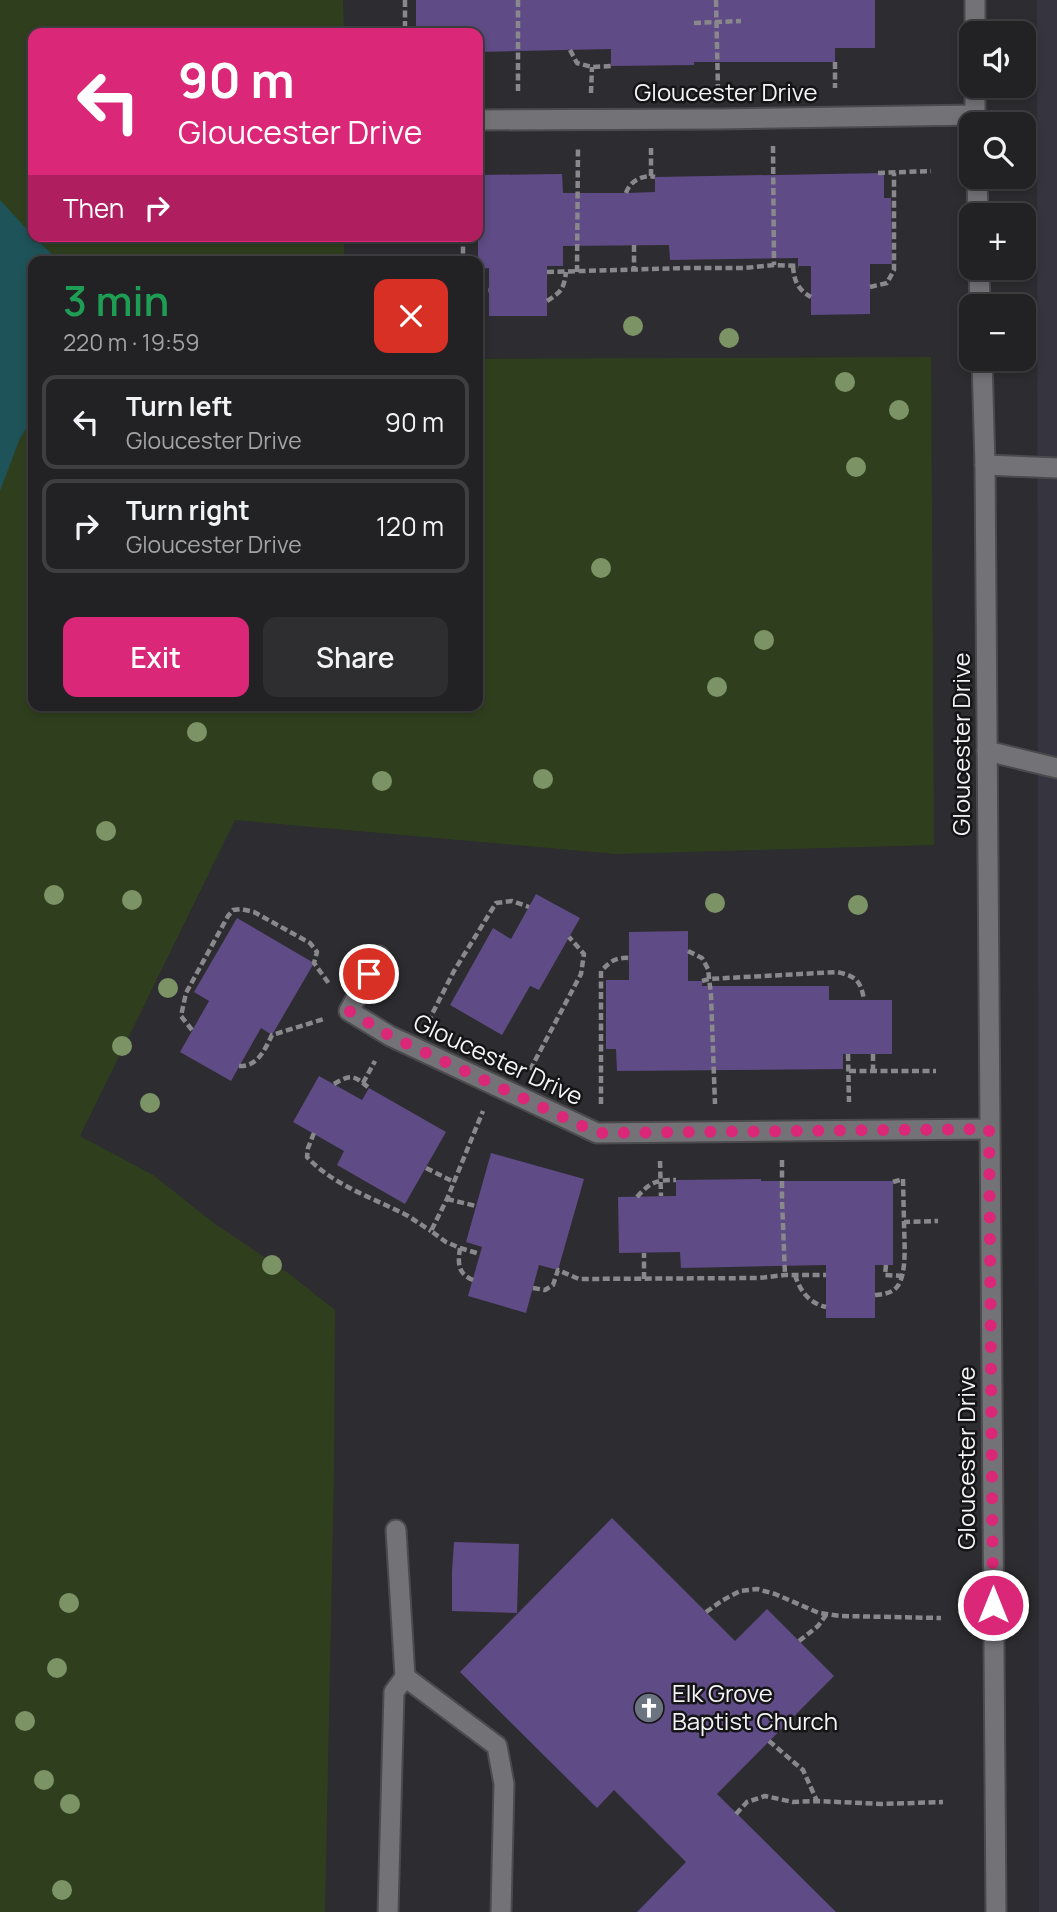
<!DOCTYPE html>
<html lang="en">
<head>
<meta charset="utf-8">
<style>
	body { margin:0; font-family:Manrope,sans-serif; background:#2e2e31; color:#f1f3f6; height:100vh; display:flex; flex-direction:column; font-size:26px; white-space:nowrap }
	* { box-sizing:border-box; margin:0 }
	p { font-size:23px; color:#a2a3a6 }
	.icon { flex:none; width:38px; height:38px; fill:none; stroke:currentColor; stroke-width:2; stroke-linecap:round; stroke-linejoin:round }
	.map { position:relative; flex:1; overflow:hidden }
	.side { position:absolute; left:28px; top:256px; width:455px; height:455px; display:flex; flex-direction:column; background:#222124; border-radius:14px; box-shadow:0 4px 10px #0003,0 0 0 2px #3f3e41 }
	.side>* { flex:none }
	.top-card { position:absolute; left:28px; top:28px; width:455px; height:214px; border-radius:14px; box-shadow:0 4px 10px #0003,0 0 0 2px #3f3e41; background:#db2777; color:#fff; overflow:hidden }
	.controls { position:absolute; left:959px; top:21px; display:grid; gap:14px }
	.controls a { display:grid; place-items:center; width:77px; height:77px; border-radius:14px; background:#222124; box-shadow:0 4px 10px #0003,0 0 0 2px #3f3e41; font-size:35px }
	.pin { position:absolute; display:grid; place-items:center; width:60px; height:60px; color:#fff; margin:-30px; border:4px solid #fff; border-radius:50%; box-shadow:0 2px 7px #0007 }
	.me { position:absolute; width:77px; margin:-38px; rotate:0deg; stroke-linejoin:round; filter:drop-shadow(0 0 5px #0008) }
	.turn { display:flex; align-items:center; gap:24px; height:147px; padding:0 35px; font-size:32px }
	.turn .icon { width:91px; height:91px; stroke-width:2.5 }
	.turn b { display:block; font-size:49px; line-height:60px }
	.then { display:flex; align-items:center; height:66px; padding:0 35px; background:#0003; gap:14px; font-size:26px }
	.round { display:grid; place-items:center; flex:none; width:74px; height:74px; border-radius:14px; background:#2e2e31 }
	.summary { display:flex; align-items:center; justify-content:space-between; height:119px; padding:0 35px }
	h1 { font-size:42px; font-weight:600; line-height:52px; color:#1e9e55 }
	.primary-button { display:flex; gap:14px; margin-top:auto; padding:14px 35px }
	.primary-button a { flex:1; height:80px; border-radius:14px; background:#db2777; color:#fff; font-size:28px; font-weight:600; line-height:80px; text-align:center }
	.primary-button a+a { background:#2e2e31; color:#f1f3f6 }
	ul { padding:0; list-style:none }
	li { display:flex; align-items:center; gap:21px; height:94px; margin:0 14px 10px; padding:0 21px; border:4px solid #3f3e41; border-radius:14px }
	li div { flex:1 }
	li b { display:block; font-size:26px }
	li em { font-style:normal }
	.map>svg:first-child { display:block }
	.built { fill:#36343e }
	.green { fill:#2f3f1e }
	.water { fill:#1e535a }
	.building { fill:#5f4b85 }
	.lines { fill:none; stroke-linecap:round; stroke-linejoin:round }
	.service-casing { stroke:#4b4a4d; stroke-width:23 }
	.minor-casing { stroke:#4b4a4d; stroke-width:23 }
	.path { stroke:#89888c; stroke-width:4.5; stroke-dasharray:7 3.5; stroke-linecap:butt }
	.service { stroke:#737277; stroke-width:19 }
	.minor { stroke:#737277; stroke-width:19 }
	.tree { fill:#7b9365 }
	.route { stroke:#db2777; stroke-width:12; stroke-dasharray:0 21.6 }
	.labels { text-anchor:middle; stroke-width:5; stroke-linejoin:round; paint-order:stroke }
	.street-label { font-size:24px; fill:#f4f3f6; stroke:#151517 }
	.poi-label { font-size:24px; fill:#f4f3f6; stroke:#151517; text-anchor:start }
</style>
</head>
<body>
<div class="map">
<svg width="1057" height="1912" viewBox="0 0 1057 1912">
	<rect width="100%" height="100%" fill="#2d2c30"/>
	<!-- built -->
	<path class="built" d="M1037 0H1057V1912H1039Z"/>
	<!-- green -->
	<path class="green" d="M0 0H343L344 33H33V236H344V261H33V705H478V359L931 357 934 845 616 854 235 820 80 1136 153 1175 215 1224 288 1273 335 1310 334 1470 325 1912H0Z"/>
	<!-- water -->
	<path class="water" d="M0 200 33 236 59 261H33V418L20 438 0 491Z"/>
	<!-- building -->
	<g class="building">
		<path d="M416 0H875V48H835V62H694V65L611 66V49L478 52V33H416Z"/>
		<path d="M884 173V198H891L892 264H870V314L811 315V266H798V258L670 260 669 245 563 246V266H547V316H489V268L478 269V175L562 174 563 193H626L655 192V177Z"/>
		<path d="M536 894 580 918 539 990 530 986 502 1035 450 1005 493 928 511 939Z"/>
		<path d="M237 918 314 963 272 1035 261 1028 231 1081 180 1052 209 1001 194 992Z"/>
		<path d="M688 931V981H702V986H829V1000H892V1054H843V1069L617 1071 616 1049H606V980H629V932Z"/>
		<path d="M319 1076 362 1100 369 1088 446 1132 405 1204 337 1165 344 1151 293 1122Z"/>
		<path d="M491 1153 584 1179 558 1270 539 1265 526 1313 468 1296 482 1247 466 1242Z"/>
		<path d="M761 1179V1181H893V1265H875V1318H826V1265L681 1268 680 1252 619 1253 618 1197 676 1196V1180Z"/>
		<path d="M612 1518 735 1641 767 1609 834 1676 717 1794 836 1912H637L686 1862 614 1790 597 1808 460 1672Z"/>
		<path d="M454 1542 519 1544 517 1613 452 1611V1571Z"/>
	</g>
	<g class="lines">
		<!-- service casing -->
		<g class="service-casing">
			<g id="service">
				<path d="M985 465 1057 468"/>
				<path d="M987 751 1057 768"/>
				<path d="M396 1530 405 1677"/>
				<path d="M388 1912 394 1692 405 1677 497 1746 504 1784 501 1912"/>
			</g>
		</g>
		<!-- minor casing -->
		<g class="minor-casing">
			<g id="minor">
				<path d="M975 0V33"/>
				<path d="M975 86V124"/>
				<path d="M478 120 718 119 975 115"/>
				<path d="M977 177 978 215"/>
				<path d="M979 268 980 306"/>
				<path d="M982 359 985 465 996 1912"/>
				<path d="M379 956 349 1011 390 1036 597 1133 989 1129"/>
			</g>
		</g>
		<!-- path -->
		<g class="path">
			<path d="M405 0V33"/>
			<path d="M716 0 718 90"/>
			<path d="M694 23 741 21"/>
			<path d="M570 50 577 63 592 67 611 66"/>
			<path d="M835 62V88"/>
			<path d="M518 91V0"/>
			<path d="M591 93 592 67"/>
			<path d="M773 146 774 265"/>
			<path d="M651 148V176"/>
			<path d="M878 173 931 171"/>
			<path d="M626 193C630 181 643 174 655 177"/>
			<path d="M463 236V261"/>
			<path d="M634 245V270"/>
			<path d="M793 266C794 281 798 290 811 297"/>
			<path d="M547 272 686 268H745L774 265 799 266"/>
			<path d="M577 272 578 146"/>
			<path d="M870 287 887 283 894 270V173"/>
			<path d="M478 289 489 290"/>
			<path d="M547 301C561 292 564 289 566 272"/>
			<path d="M688 951 702 958 708 969 711 995 715 1104"/>
			<path d="M702 981 709 979 837 972C856 976 861 981 864 1000"/>
			<path d="M428 1022 454 971 496 903 512 901 529 907"/>
			<path d="M192 1030 181 1016 186 993 228 916 233 910 241 909 254 912 310 943 317 952 314 963 330 985"/>
			<path d="M848 1054 849 1102"/>
			<path d="M873 1054V1071"/>
			<path d="M239 1066C258 1067 265 1049 272 1035L324 1019"/>
			<path d="M530 1070 581 974 584 954 569 937"/>
			<path d="M849 1071H936"/>
			<path d="M363 1083 375 1061"/>
			<path d="M334 1084C351 1074 354 1075 369 1088"/>
			<path d="M601 1104V971C610 962 615 957 629 958"/>
			<path d="M314 1133 308 1148 307 1157C334 1186 374 1198 408 1216 416 1221 423 1226 431 1231"/>
			<path d="M782 1160V1200L785 1275"/>
			<path d="M660 1161 661 1196"/>
			<path d="M426 1168 454 1182"/>
			<path d="M893 1182 903 1179 904 1222 938 1221"/>
			<path d="M637 1197C650 1182 656 1180 676 1180"/>
			<path d="M447 1199 476 1206"/>
			<path d="M460 1248 480 1254"/>
			<path d="M886 1265 885 1275 903 1276"/>
			<path d="M795 1275C800 1291 809 1303 826 1307"/>
			<path d="M644 1279V1253"/>
			<path d="M473 1280C457 1273 458 1263 460 1248L446 1242 431 1231 447 1199 483 1111"/>
			<path d="M533 1288 545 1290 553 1285 558 1270 579 1279 759 1278 785 1275H826"/>
			<path d="M875 1295C883 1294 890 1294 896 1288 908 1276 904 1239 904 1222"/>
			<path d="M706 1612 723 1600 740 1591 757 1589 775 1594 819 1613 841 1616 941 1618"/>
			<path d="M799 1641 818 1626 826 1615"/>
			<path d="M769 1741 803 1770 817 1801"/>
			<path d="M736 1814 747 1802 765 1796 793 1802 817 1801 881 1804 943 1802"/>
		</g>
		<!-- service -->
		<use href="#service" class="service"/>
		<!-- minor -->
		<use href="#minor" class="minor"/>
	</g>
	<!-- trees -->
	<g class="tree">
		<circle cx="633" cy="326" r="10"/>
		<circle cx="729" cy="338" r="10"/>
		<circle cx="845" cy="382" r="10"/>
		<circle cx="899" cy="410" r="10"/>
		<circle cx="856" cy="467" r="10"/>
		<circle cx="601" cy="568" r="10"/>
		<circle cx="764" cy="640" r="10"/>
		<circle cx="717" cy="687" r="10"/>
		<circle cx="197" cy="732" r="10"/>
		<circle cx="543" cy="779" r="10"/>
		<circle cx="382" cy="781" r="10"/>
		<circle cx="106" cy="831" r="10"/>
		<circle cx="54" cy="895" r="10"/>
		<circle cx="132" cy="900" r="10"/>
		<circle cx="715" cy="903" r="10"/>
		<circle cx="858" cy="905" r="10"/>
		<circle cx="168" cy="988" r="10"/>
		<circle cx="122" cy="1046" r="10"/>
		<circle cx="150" cy="1103" r="10"/>
		<circle cx="272" cy="1265" r="10"/>
		<circle cx="69" cy="1603" r="10"/>
		<circle cx="57" cy="1668" r="10"/>
		<circle cx="25" cy="1721" r="10"/>
		<circle cx="44" cy="1780" r="10"/>
		<circle cx="70" cy="1804" r="10"/>
		<circle cx="62" cy="1890" r="10"/>
	</g>
	<g class="lines">
		<!-- route -->
		<path class="route" d="M369 974 349 1011 390 1036 597 1133 989 1129 993 1605"/>
	</g>
	<!-- icons -->
	<defs>
		<g id="church-disc" transform="scale(1.575)"><circle r="9.5" fill="#6b7280" stroke="#151517"/><path d="M-1.2-6h2.4v3.5h3.3v2.4h-3.3V6h-2.4V-.1h-3.3v-2.4h3.3Z" fill="#fff"/></g>
	</defs>
	<g fill-rule="evenodd">
		<use href="#church-disc" x="649" y="1708"/>
	</g>
	<g class="labels">
		<!-- street labels -->
		<g class="street-label">
			<text x="726" y="101">Gloucester Drive</text>
			<text transform="translate(962 744) rotate(-90)" y="8">Gloucester Drive</text>
			<text transform="translate(498 1060) rotate(25)" y="8">Gloucester Drive</text>
			<text transform="translate(967 1458) rotate(-90)" y="8">Gloucester Drive</text>
		</g>
		<!-- poi labels -->
		<g class="poi-label">
			<text x="672" y="1702">Elk Grove<tspan x="672" dy="28">Baptist Church</tspan></text>
		</g>
	</g>
</svg>
<div class="controls">
<a><svg class="icon" aria-label="sound" viewBox="0 0 24 24"><path d="M4 9h4l5-4v14l-5-4H4zM17 9q2 3 0 6"/></svg></a>
<a><svg class="icon" aria-label="search" viewBox="0 0 24 24"><circle cx="10" cy="10" r="6"/><path d="M15 15l6 6"/></svg></a>
<a>+</a>
<a>−</a>
</div>
<div class="pin" style="left:369px;top:974px;background:#d93025"><svg class="icon" aria-label="arrive" viewBox="0 0 24 24"><path d="M6 21V4h12l-3 4 3 4H6"/></svg></div>
<svg class="me" style="left:993px;top:1605px" viewBox="-20 -20 40 40"><circle r="17" fill="#db2777" stroke="#fff" stroke-width="3"/><path d="M0-11L8 9 0 5-8 9z" fill="#fff"/></svg>
<div class="top-card">
<div class="turn"><svg class="icon" aria-label="left" viewBox="0 0 24 24"><path d="M17 20v-9H6M10 6l-5 5 5 5"/></svg><div><b>90 m</b>Gloucester Drive</div></div>
<div class="then">Then<svg class="icon" aria-label="right" viewBox="0 0 24 24"><path d="M7 20v-9h11M14 6l5 5-5 5"/></svg></div>
</div>
<section class="side">
<div class="summary"><div><h1>3 min</h1><p>220 m · 19:59</p></div><a class="round" style="background:#d93025;color:#fff"><svg class="icon" aria-label="close" viewBox="0 0 24 24"><path d="M6 6l12 12M18 6L6 18"/></svg></a></div>
<ul>
<li><svg class="icon" aria-label="left" viewBox="0 0 24 24"><path d="M17 20v-9H6M10 6l-5 5 5 5"/></svg><div><b>Turn left</b><p>Gloucester Drive</p></div><em>90 m</em></li>
<li><svg class="icon" aria-label="right" viewBox="0 0 24 24"><path d="M7 20v-9h11M14 6l5 5-5 5"/></svg><div><b>Turn right</b><p>Gloucester Drive</p></div><em>120 m</em></li>
</ul>
<div class="primary-button"><a>Exit</a><a>Share</a></div>
</section>
</div>
</body>
</html>
